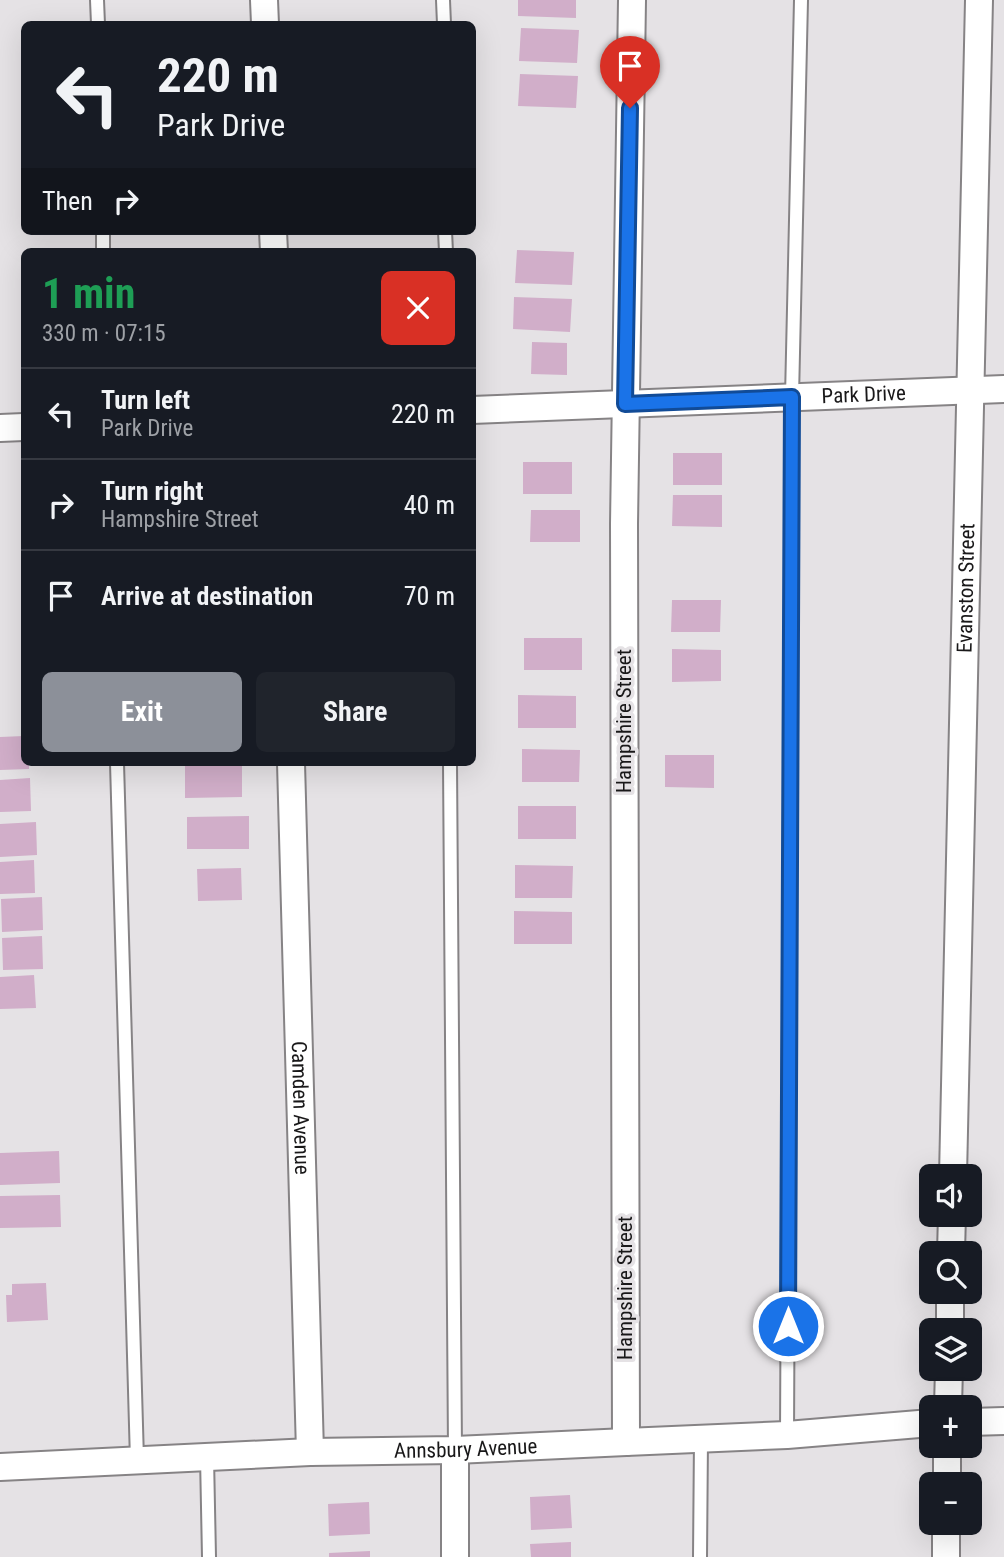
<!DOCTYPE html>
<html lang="en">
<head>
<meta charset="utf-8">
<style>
	body { margin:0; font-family:"Roboto Condensed",sans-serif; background:#20242c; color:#f1f3f6; height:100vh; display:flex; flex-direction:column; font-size:26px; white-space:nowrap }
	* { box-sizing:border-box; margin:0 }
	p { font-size:23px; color:#9ea1a6 }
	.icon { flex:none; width:38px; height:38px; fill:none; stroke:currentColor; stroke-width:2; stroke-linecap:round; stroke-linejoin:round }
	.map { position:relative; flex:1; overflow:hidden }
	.details { position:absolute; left:21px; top:248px; width:455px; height:518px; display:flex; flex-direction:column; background:#171b24; border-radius:10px; box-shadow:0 7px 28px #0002 }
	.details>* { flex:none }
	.guide { position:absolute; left:21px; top:21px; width:455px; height:214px; border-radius:10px; box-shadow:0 7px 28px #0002; background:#171b24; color:#f1f3f6; overflow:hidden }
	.tools { position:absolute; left:919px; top:1164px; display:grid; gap:14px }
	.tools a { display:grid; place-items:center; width:63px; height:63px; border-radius:10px; background:#171b24; box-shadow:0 7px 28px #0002; font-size:35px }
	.pin { position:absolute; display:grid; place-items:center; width:60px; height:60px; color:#fff; margin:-72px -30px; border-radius:50% 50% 50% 0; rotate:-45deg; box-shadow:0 0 7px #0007 }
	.pin .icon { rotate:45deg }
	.me { position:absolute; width:77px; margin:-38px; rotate:0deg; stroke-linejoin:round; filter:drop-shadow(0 0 5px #0008) }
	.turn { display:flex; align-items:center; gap:24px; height:147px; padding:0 21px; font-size:32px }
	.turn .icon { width:91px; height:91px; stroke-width:2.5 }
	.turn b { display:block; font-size:49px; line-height:60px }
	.then { display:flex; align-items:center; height:66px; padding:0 21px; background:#0003; gap:14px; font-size:26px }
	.round { display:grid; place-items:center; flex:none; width:74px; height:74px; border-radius:10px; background:#20242c }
	.summary { display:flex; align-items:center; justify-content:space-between; height:119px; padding:0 21px }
	h1 { font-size:42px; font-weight:700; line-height:52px; color:#1e9e55 }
	.cta { display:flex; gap:14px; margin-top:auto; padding:14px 21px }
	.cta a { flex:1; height:80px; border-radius:10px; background:#8c9099; color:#fff; font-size:28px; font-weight:700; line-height:80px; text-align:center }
	.cta a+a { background:#20242c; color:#f1f3f6 }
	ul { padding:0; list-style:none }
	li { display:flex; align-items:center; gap:21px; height:91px; padding:0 21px; border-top:2px solid #363941 }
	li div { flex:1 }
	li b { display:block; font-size:26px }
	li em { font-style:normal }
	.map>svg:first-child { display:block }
	.building { fill:#d1aec9 }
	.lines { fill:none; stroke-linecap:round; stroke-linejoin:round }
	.service-casing { stroke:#868385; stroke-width:16 }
	.minor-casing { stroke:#868385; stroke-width:30 }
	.service { stroke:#fff; stroke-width:12 }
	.minor { stroke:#fff; stroke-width:26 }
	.route-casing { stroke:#114b97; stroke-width:18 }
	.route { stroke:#1a73e8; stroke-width:12 }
	.labels { text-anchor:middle; stroke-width:7; stroke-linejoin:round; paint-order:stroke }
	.street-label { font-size:21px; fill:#191819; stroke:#e5e2e5 }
</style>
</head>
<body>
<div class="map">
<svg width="1004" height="1557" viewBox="0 0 1004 1557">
	<rect width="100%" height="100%" fill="#e5e2e5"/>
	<!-- building -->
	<g class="building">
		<path d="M518 0H576V18L518 16Z"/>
		<path d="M521 28 579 30 577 63 519 61Z"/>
		<path d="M520 74 578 76 576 108 518 106Z"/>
		<path d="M517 250 574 252 572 285 515 283Z"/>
		<path d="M514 297 572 299 570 332 513 329Z"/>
		<path d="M532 342 567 343V375L531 374Z"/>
		<rect x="673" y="453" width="49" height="32"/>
		<rect x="523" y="462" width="49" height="32"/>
		<path d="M673 495H722V527L672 526Z"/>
		<path d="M531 510H580V542H530Z"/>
		<path d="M672 600H721L720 632H671Z"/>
		<rect x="524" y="638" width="58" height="32"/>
		<path d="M672 649 721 650V681L672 682Z"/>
		<path d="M518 695 576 696V728H518Z"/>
		<path d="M24 736V763H29V769L0 770V737Z"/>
		<path d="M522 749 580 750 579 782H522Z"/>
		<path d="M665 755H714V788L665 787Z"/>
		<path d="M242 765V797L185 798V766Z"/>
		<path d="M30 778 31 811 0 812V780Z"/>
		<rect x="518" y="806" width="58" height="33"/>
		<path d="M249 816V849H187V817Z"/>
		<path d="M36 822 37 855 0 857V824Z"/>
		<path d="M34 860 35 893 0 894V862Z"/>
		<path d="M515 865 573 866 572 898H515Z"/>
		<path d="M241 868 242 900 198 901 197 869Z"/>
		<path d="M42 897 43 930 2 932 1 899Z"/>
		<path d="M514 911 572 912V944H514Z"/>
		<path d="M42 936 43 969 3 970 2 938Z"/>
		<path d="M34 975 36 1008 0 1009V977Z"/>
		<path d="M59 1151 60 1183 0 1185V1153Z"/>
		<path d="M60 1195 61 1227 0 1228V1196Z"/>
		<path d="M46 1283 48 1320 7 1322 6 1295H12V1284Z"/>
		<path d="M570 1495 572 1528 531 1530 530 1497Z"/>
		<path d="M369 1502 370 1534 329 1536 328 1504Z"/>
		<path d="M571 1542V1557H531L530 1544Z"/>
		<path d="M370 1551V1557H329V1553Z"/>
	</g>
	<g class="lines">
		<!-- service casing -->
		<g class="service-casing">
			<g id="service">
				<path d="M97 0 98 24"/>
				<path d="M443 0 444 24"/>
				<path d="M103 231V252"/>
				<path d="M445 231 446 252"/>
				<path d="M117 763 137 1460"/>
				<path d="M450 763 455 1450"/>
				<path d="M787 1435 792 397 801 0"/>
				<path d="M207 1457 209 1557"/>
				<path d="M700 1557 701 1439"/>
			</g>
		</g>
		<!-- minor casing -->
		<g class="minor-casing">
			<g id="minor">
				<path d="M264 0 265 24"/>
				<path d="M273 231 274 252"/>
				<path id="s1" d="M472 410 1004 389"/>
				<path d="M0 428 24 427"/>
				<path id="s2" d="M291 763 310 1452"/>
				<path id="s3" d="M953 1176 979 0"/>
				<path d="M951 1253 952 1214"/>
				<path d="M950 1330V1292"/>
				<path d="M948 1407 949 1368"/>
				<path d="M970 1422 1004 1421"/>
				<path d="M626 1442 624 524 632 0"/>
				<path d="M455 1450V1557"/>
				<path id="s4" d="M0 1467 310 1452 455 1450 626 1442 787 1435 931 1423"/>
				<path d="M947 1484V1446"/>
				<path d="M946 1557V1522"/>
			</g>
		</g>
		<!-- service -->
		<use href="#service" class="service"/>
		<!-- minor -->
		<use href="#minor" class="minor"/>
	</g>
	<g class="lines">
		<!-- route casing -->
		<g class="route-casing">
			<path id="route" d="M630 108 625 404 792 397 788 1326"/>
		</g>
		<!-- route -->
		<use href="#route" class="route"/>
	</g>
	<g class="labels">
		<!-- street labels -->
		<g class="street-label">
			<text dy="7" stroke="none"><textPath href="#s1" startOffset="392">Park Drive</textPath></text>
			<text dy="7" stroke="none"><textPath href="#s3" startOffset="588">Evanston Street</textPath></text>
			<text transform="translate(624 721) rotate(-90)" y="7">Hampshire Street</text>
			<text dy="7" stroke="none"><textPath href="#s2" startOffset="345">Camden Avenue</textPath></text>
			<text transform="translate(625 1288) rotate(-90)" y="7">Hampshire Street</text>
			<text dy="7" stroke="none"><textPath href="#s4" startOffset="466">Annsbury Avenue</textPath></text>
		</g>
	</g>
</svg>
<div class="tools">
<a><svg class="icon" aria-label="sound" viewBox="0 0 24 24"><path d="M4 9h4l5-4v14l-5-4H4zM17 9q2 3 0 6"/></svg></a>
<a><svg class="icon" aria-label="search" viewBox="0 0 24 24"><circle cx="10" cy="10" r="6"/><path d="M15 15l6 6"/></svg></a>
<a><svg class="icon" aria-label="layers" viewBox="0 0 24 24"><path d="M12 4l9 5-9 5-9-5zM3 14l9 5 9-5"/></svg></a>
<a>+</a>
<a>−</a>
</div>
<div class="pin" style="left:630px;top:108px;background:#d93025"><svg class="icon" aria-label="arrive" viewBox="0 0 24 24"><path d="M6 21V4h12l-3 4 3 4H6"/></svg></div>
<svg class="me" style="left:788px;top:1326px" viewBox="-20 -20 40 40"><circle r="17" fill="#1a73e8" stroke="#fff" stroke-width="3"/><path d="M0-11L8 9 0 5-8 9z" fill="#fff"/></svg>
<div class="guide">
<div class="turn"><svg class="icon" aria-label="left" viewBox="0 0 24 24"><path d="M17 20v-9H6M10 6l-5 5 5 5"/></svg><div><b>220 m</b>Park Drive</div></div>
<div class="then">Then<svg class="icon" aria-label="right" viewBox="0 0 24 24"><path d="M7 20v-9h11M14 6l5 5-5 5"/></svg></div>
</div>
<section class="details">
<div class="summary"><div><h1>1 min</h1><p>330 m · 07:15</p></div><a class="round" style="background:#d93025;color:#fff"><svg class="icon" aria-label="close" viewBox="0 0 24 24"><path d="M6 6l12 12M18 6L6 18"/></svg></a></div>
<ul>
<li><svg class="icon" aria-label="left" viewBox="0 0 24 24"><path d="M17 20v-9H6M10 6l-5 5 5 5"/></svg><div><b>Turn left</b><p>Park Drive</p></div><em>220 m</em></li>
<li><svg class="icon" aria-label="right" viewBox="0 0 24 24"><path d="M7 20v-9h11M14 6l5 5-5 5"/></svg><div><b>Turn right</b><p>Hampshire Street</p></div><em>40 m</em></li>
<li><svg class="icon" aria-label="arrive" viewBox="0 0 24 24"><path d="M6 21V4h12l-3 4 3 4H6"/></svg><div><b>Arrive at destination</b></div><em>70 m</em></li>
</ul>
<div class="cta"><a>Exit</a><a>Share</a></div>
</section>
</div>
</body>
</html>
